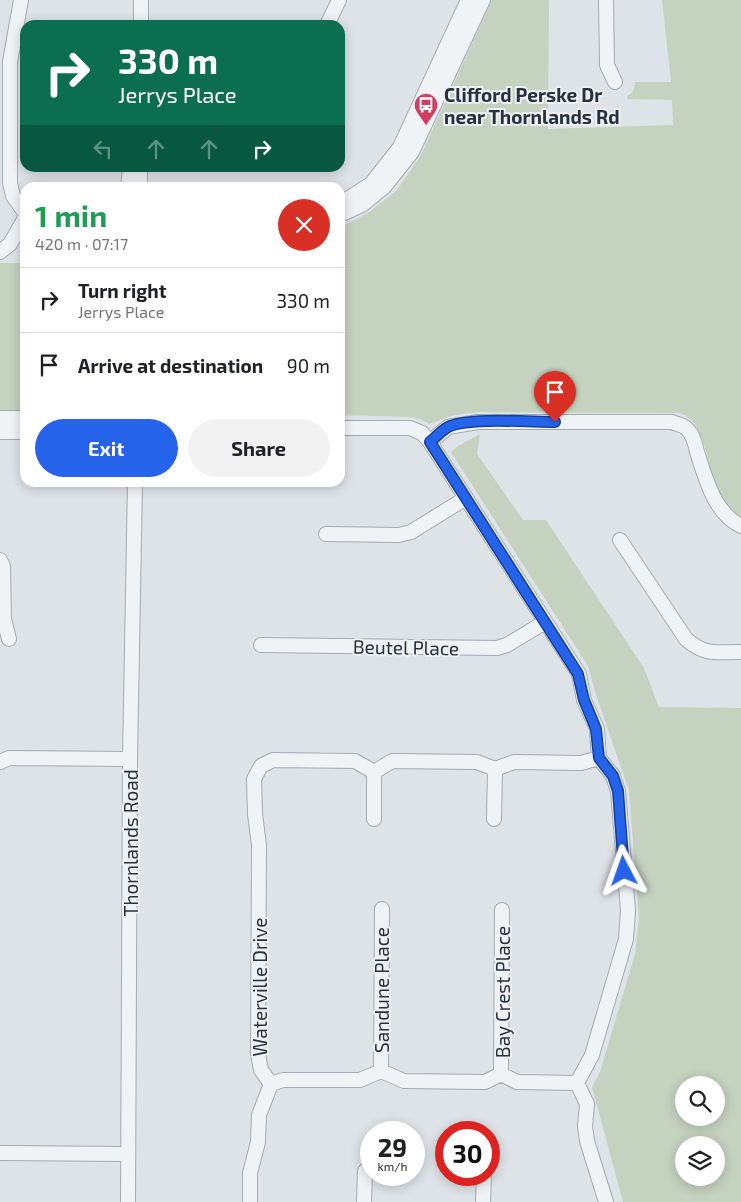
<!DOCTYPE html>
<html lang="en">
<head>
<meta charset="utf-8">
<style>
  body { margin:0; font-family:"Exo 2",sans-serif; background:#f2f2f2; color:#202124; height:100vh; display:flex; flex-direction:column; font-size:19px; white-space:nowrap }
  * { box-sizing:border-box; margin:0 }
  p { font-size:16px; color:#757577 }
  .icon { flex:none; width:28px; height:28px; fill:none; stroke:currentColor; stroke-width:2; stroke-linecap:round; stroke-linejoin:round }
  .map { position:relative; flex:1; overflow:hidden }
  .details { position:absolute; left:20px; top:182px; width:325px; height:305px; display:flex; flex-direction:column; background:#fff; border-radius:15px; box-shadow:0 2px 12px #0003 }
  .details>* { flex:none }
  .hud { position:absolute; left:20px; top:20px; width:325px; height:152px; border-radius:15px; box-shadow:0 2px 12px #0003; background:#0b6e4f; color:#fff; overflow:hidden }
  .buttons { position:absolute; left:675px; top:1076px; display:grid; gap:10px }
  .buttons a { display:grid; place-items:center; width:50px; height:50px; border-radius:50%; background:#fff; box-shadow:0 2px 12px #0003; font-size:25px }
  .speed { position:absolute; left:360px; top:1121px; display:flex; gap:10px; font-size:25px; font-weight:700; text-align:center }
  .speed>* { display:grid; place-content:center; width:65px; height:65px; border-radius:50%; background:#fff; box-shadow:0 2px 12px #0003; line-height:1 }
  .speed small { font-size:12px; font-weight:400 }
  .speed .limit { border:8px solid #d22; background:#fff; color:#111 }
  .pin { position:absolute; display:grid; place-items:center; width:42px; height:42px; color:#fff; margin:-51px -21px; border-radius:50% 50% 50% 0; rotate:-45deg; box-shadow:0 0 5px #0007 }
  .pin .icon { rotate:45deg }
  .me { position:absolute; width:55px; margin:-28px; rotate:356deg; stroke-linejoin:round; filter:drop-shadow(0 0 4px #0008) }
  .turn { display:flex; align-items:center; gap:18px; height:105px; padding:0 15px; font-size:22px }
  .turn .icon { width:65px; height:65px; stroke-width:2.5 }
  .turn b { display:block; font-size:35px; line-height:42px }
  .lanes { display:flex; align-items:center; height:48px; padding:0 15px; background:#0003; justify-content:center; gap:25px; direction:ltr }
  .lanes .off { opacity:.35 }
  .round { display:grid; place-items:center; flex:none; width:52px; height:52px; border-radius:26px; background:#f2f2f2 }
  .headline { display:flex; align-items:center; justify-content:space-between; height:85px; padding:0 15px }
  h1 { font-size:30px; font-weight:700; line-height:38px; color:#1e9e55 }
  .primary-button { display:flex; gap:10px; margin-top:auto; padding:10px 15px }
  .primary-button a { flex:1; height:58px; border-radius:30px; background:#2563eb; color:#fff; font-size:20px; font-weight:700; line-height:58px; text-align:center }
  .primary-button a+a { background:#f2f2f2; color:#202124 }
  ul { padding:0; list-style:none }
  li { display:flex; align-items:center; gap:15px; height:65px; padding:0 15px; border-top:1px solid #e0e0e0 }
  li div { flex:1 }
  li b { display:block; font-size:19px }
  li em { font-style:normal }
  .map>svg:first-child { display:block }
  .green { fill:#c5d2bf; fill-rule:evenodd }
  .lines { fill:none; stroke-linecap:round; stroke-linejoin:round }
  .minor-casing { stroke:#a3aab2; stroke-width:16 }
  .minor { stroke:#f0f3f6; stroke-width:14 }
  .route-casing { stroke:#184099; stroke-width:12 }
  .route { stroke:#2563eb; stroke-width:9 }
  .labels { text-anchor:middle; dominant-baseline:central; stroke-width:4; stroke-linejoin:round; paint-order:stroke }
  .poi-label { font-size:19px; font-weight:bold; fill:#27323f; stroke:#edf1f5; text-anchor:start }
  .street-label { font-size:19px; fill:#27323f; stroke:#edf1f5 }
</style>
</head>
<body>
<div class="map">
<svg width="741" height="1202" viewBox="0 0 741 1202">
  <rect width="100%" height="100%" fill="#dee3e8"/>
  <!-- green -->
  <path class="green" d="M492,0H549L548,129L673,125L672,100L627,99V96C633,94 635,88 635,82H671L662,0H741V518C703,505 716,423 679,413L479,412L454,415L429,424L420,419L409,417L340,415V227L368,213L396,191L420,157Z
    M0,263H25V411H0Z
    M480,434L477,454L523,520H546L644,668L659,707L741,708V1202H623L592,1087L600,1072L635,954L639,919L629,790L596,695L588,666L451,452L458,446ZM684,1085H716V1118H684ZM684,1145H716V1178H684Z"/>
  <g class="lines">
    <defs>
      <path id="minor" d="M21,0L10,62V183L13,196L25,213
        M606,0L607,65L615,82
        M141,25V0
        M327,25L339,0
        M140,168V188
        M128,188L130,168
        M340,202L349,198L371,184L400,147L468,0
        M340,215L362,205L385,186L412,152L483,0
        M0,252L10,244L25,218
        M0,418H25
        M340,428H410L422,433L430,442L579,674L584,700L597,729L599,758L613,776L618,791L628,910L626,939L592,1055L577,1083L587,1104L585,1126L587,1141L606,1202
        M0,432H25
        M430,442L448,427L478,422H672C676,424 683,425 686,428C693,434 695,443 697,452C706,479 714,513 741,526
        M326,534L399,535L411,532L466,498
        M620,540L686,639C705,656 717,652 741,652
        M0,560L3,566L4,619L9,639
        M261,645L497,648L507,645L545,622
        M0,762L9,758L130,759
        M374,819V772
        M494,819L495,769
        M381,1071L382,909
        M501,1074L502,910
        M271,1084L283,1080H360L381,1071L404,1081L485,1082L501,1074L517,1082L577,1083
        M0,1153L128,1154
        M128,1202L130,759L135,482
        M250,1202V1173L258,1142L259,1115L271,1084L261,1070L258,1054L259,845L255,814L254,779L261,766L273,760L355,761L374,772L392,761L477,762L495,769L514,762L581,763L599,758
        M364,1202L365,1171
        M483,1202L484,1175"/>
    </defs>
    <!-- minor casing -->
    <use href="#minor" class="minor-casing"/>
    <!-- minor -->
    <use href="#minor" class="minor"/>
  </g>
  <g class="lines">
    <defs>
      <path id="route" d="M555,422C531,422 467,417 448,427C441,431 435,438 430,442L578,674L584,700L596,729L599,758L613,776L618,791L624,871"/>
    </defs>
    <!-- route casing -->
    <use href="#route" class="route-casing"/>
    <!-- route -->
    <use href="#route" class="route"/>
  </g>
  <!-- icons -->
  <defs>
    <symbol id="bus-pin" viewBox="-11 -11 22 30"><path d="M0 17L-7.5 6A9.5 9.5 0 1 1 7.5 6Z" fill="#d13e62" stroke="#edf1f5"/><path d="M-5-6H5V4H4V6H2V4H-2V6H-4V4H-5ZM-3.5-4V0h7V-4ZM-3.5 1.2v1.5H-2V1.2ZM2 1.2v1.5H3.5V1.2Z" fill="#fff"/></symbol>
  </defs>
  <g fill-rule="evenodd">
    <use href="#bus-pin" x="412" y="91" width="28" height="38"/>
  </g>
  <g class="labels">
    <!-- poi labels -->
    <g class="poi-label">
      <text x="444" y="94">Clifford Perske Dr<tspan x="444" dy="22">near Thornlands Rd</tspan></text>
    </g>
    <!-- street labels -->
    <g class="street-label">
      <text transform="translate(406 647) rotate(1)">Beutel Place</text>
      <text transform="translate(130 843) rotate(-90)">Thornlands Road</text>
      <text transform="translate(259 987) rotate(-90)">Waterville Drive</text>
      <text transform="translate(381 990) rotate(-90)">Sandune Place</text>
      <text transform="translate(502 992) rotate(-90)">Bay Crest Place</text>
    </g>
  </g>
</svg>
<div class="buttons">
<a><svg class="icon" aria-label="search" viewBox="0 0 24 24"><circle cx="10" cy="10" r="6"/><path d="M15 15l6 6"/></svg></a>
<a><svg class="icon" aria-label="layers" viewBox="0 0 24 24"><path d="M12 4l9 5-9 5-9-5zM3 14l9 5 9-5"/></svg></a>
</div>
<div class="speed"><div>29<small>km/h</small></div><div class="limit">30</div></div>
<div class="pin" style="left:555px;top:422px;background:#d93025"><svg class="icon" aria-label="arrive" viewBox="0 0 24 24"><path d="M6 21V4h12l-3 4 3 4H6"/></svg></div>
<svg class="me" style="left:624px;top:871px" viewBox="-20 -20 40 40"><path d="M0-17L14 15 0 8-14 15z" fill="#2563eb" stroke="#fff" stroke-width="4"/></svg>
<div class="hud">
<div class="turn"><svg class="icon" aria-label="right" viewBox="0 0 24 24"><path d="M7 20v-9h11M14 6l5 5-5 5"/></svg><div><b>330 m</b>Jerrys Place</div></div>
<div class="lanes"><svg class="icon off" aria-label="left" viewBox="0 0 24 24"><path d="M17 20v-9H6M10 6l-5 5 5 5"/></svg><svg class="icon off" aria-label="ahead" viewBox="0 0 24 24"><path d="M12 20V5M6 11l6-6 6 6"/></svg><svg class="icon off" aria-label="ahead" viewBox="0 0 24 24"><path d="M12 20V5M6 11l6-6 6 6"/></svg><svg class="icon" aria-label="right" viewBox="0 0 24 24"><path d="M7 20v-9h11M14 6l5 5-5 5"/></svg></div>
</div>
<section class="details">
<div class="headline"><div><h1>1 min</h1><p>420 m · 07:17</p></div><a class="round" style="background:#d93025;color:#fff"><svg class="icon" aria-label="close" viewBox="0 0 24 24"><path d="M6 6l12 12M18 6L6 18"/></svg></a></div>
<ul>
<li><svg class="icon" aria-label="right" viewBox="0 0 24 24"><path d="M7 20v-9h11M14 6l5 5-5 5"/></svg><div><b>Turn right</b><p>Jerrys Place</p></div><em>330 m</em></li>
<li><svg class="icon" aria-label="arrive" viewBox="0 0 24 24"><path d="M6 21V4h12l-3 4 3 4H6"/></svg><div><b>Arrive at destination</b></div><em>90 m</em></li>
</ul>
<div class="primary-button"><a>Exit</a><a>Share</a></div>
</section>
</div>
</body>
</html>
